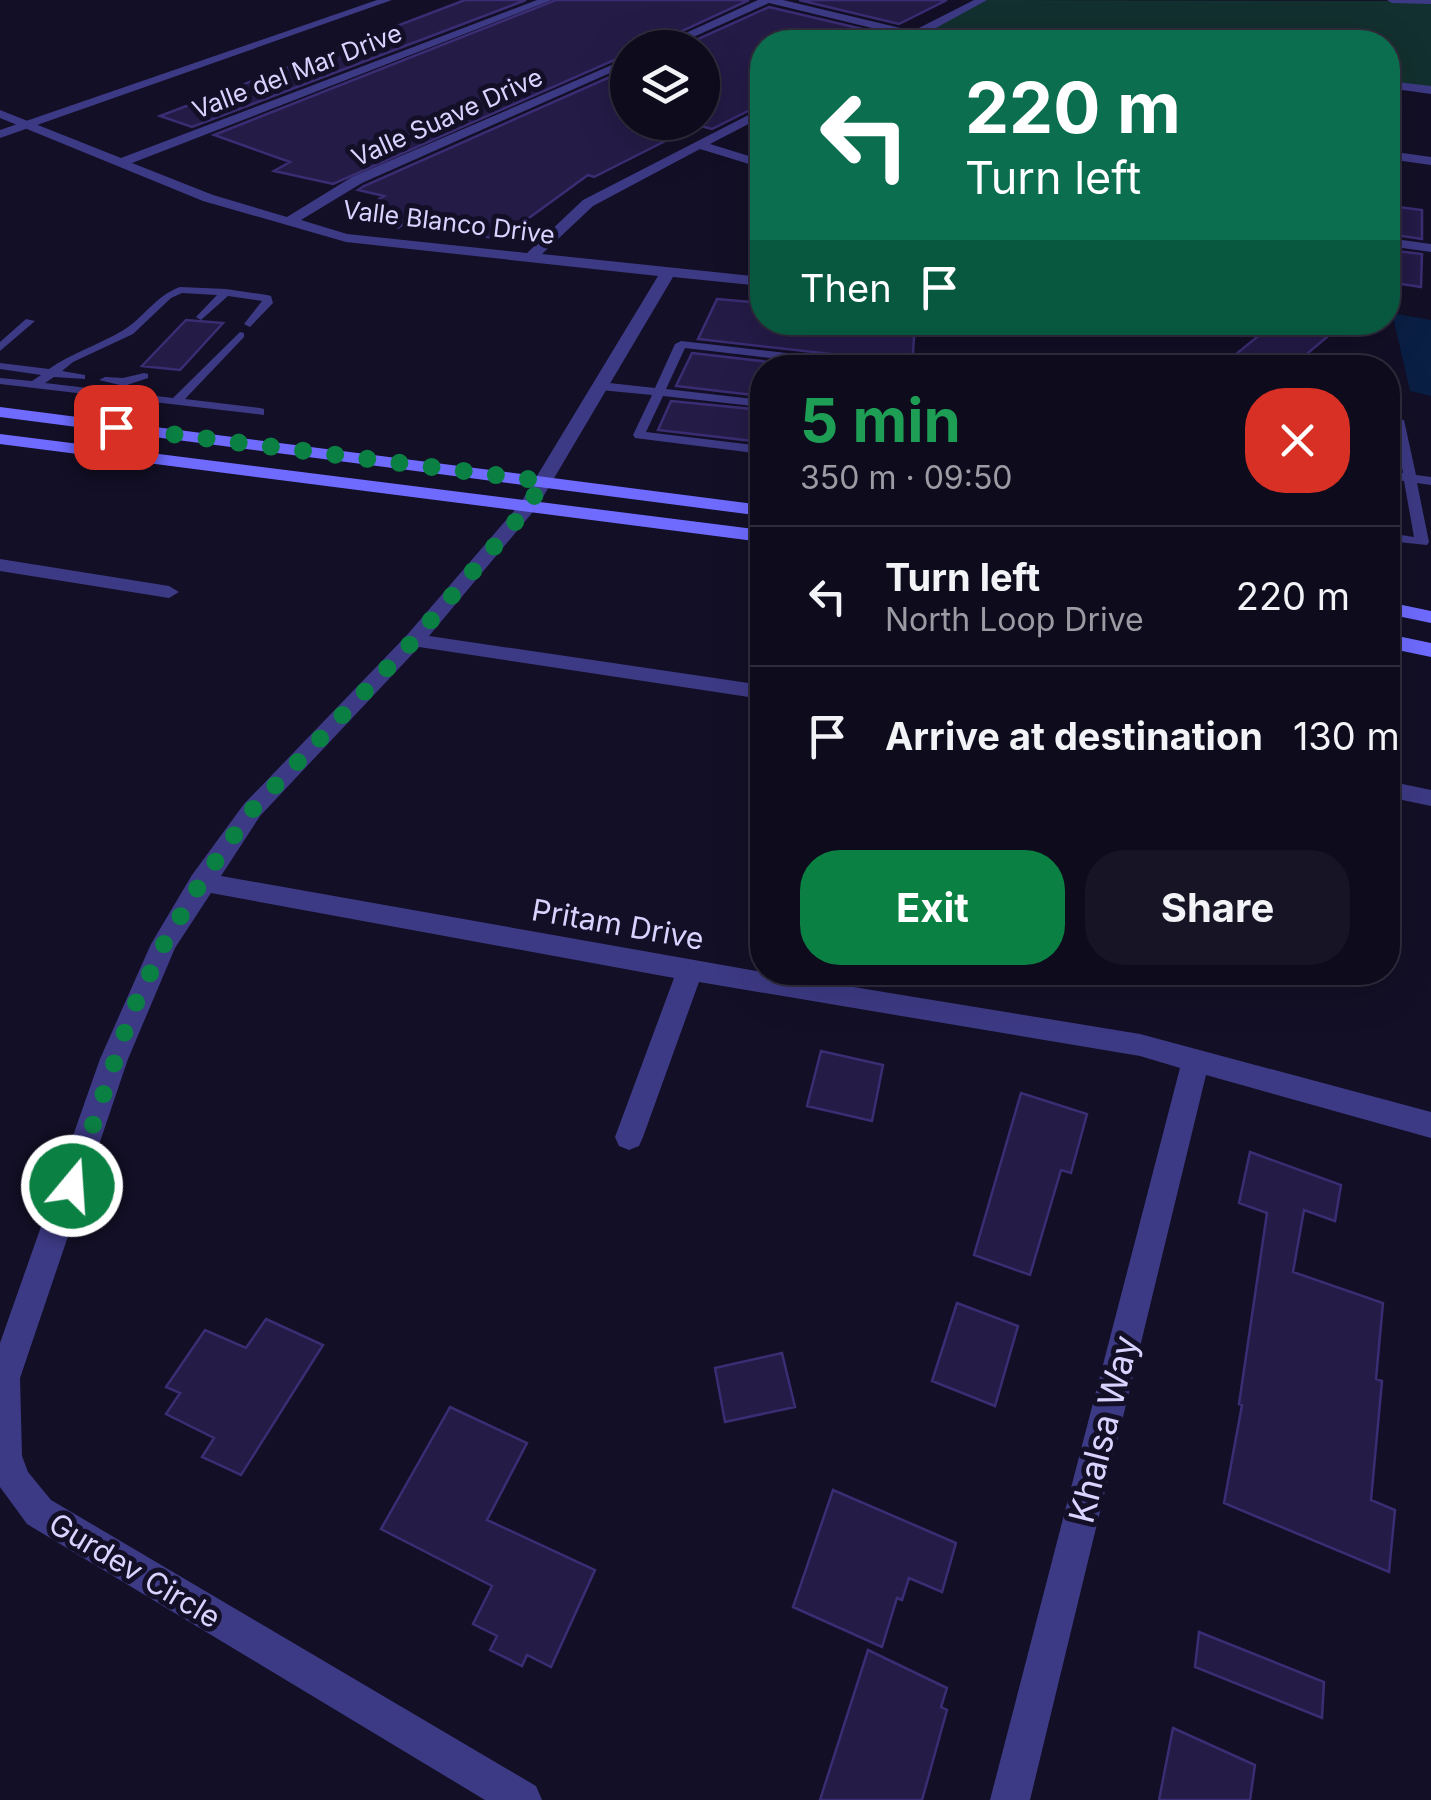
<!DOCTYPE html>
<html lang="en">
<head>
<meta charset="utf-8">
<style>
  body { margin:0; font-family:Inter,sans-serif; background:#171425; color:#f1f3f6; height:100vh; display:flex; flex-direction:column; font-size:38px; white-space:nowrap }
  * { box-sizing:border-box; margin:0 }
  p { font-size:32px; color:#9b9ba3 }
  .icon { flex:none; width:55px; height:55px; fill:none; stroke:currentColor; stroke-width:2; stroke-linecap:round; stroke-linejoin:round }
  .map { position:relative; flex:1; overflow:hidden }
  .details { position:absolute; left:750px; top:355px; width:650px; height:630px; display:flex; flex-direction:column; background:#0e0b1c; border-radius:40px; box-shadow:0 10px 40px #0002,0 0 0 2px #2e2b3b }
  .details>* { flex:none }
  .guide { position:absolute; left:750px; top:30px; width:650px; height:305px; border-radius:40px; box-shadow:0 10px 40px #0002,0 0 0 2px #2e2b3b; background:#0b6e4f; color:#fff; overflow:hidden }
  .buttons { position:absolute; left:610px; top:30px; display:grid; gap:20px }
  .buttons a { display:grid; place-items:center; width:110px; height:110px; border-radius:50%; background:#0e0b1c; box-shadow:0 10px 40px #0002,0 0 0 2px #2e2b3b; font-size:50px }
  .pin { position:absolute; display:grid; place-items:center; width:85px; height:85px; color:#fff; margin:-42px; border-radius:20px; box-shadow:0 5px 15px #0006 }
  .me { position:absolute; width:110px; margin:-55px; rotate:18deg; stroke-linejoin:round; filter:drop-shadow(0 0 8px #0008) }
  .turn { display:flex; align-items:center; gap:35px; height:210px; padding:0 50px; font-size:45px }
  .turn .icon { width:130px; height:130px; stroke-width:2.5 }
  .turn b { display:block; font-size:70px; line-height:85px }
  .then { display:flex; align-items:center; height:95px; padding:0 50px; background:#0003; gap:20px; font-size:38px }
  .round { display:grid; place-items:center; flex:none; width:105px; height:105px; border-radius:40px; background:#171425 }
  .summary { display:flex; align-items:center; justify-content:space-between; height:170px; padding:0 50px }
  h1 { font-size:60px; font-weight:700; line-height:75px; color:#1e9e55 }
  .action { display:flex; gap:20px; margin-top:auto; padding:20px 50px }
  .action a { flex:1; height:115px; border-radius:40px; background:#0b8043; color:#fff; font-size:40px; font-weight:700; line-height:115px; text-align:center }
  .action a+a { background:#171425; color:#f1f3f6 }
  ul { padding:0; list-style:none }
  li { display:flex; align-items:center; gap:30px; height:140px; padding:0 50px; border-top:2px solid #2e2b3b }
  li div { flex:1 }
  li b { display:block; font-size:38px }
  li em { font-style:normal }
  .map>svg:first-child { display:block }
  .green { fill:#12302f }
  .water { fill:#0a1f44 }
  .building { fill:#241b47; stroke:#3b2d73; stroke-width:2.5 }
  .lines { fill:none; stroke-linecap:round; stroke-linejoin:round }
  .service { fill:#3d3a85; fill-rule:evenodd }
  .minor { fill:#3d3a85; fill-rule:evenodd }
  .tertiary { fill:#3d3a85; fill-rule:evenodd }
  .secondary { fill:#6f6bff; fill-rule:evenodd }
  .route { stroke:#0b8043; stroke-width:18; stroke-dasharray:0 32.4 }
  .labels { text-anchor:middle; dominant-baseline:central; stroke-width:10; stroke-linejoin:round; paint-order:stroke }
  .far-street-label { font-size:25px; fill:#d9d4ff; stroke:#130f26 }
  .street-label { font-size:30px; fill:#d9d4ff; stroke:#130f26 }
  .near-street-label { font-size:35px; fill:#d9d4ff; stroke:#130f26 }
</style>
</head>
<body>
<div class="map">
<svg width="1431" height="1800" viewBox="0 0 1431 1800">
  <rect width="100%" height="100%" fill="#130f26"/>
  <!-- green -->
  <path class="green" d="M982,0L1431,1V90L1388,85V42H943L914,35Z"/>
  <!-- water -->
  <path class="water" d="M1392,313L1431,320V396L1410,391Z"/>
  <!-- building -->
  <path class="building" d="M465,0H526L192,127L160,116Z
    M556,0H749L667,38L652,34L628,44V54L333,184L274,171L290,162L214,135Z
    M799,0H947L899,24Z
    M769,7L879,33L860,42H762V104L712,129L697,125L594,177L588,175L500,239L404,224L398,228L356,220L363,215L355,213L384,196L358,190L364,186L628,69V126L635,122H702V47L689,43Z
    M1391,206L1422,210V239L1389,234Z
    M1388,250L1422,254L1421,287L1388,282Z
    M717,299L762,303V322H915L912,368H902L893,361L698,339Z
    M186,320L223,323L180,370L142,366Z
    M1287,323L1327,337L1290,368H1219L1268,328L1279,329Z
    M692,353L821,368H762V396L676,386Z
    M671,401L762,410V442L658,430Z
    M821,1051L883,1065L872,1121L807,1106Z
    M1021,1093L1087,1114L1071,1173L1061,1170L1030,1275L974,1255Z
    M1250,1152L1341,1185L1335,1221L1304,1210L1293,1272L1383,1303L1376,1379L1382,1381L1371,1500L1395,1510L1389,1572L1224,1503L1242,1405L1239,1404L1267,1213L1239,1203Z
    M957,1303L1018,1326L995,1406L932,1381Z
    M266,1319L323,1345L241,1475L202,1457L214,1438L166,1414L180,1393L166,1387L205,1330L246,1348Z
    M782,1353L795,1407L725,1422L715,1368Z
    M450,1407L527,1443L487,1520L595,1570L551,1667L527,1655L522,1666L490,1650L497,1636L473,1624L492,1586L381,1529Z
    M833,1490L956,1543L942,1592L909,1578L902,1600L897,1598L882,1647L793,1607Z
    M1199,1632L1324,1682L1322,1718L1195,1667Z
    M868,1650L947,1688L941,1707L947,1710L922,1800H820Z
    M1173,1728L1255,1765L1250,1800H1159Z"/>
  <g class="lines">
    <!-- service -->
    <path class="service" d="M180,287L226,289L267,295L271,296L273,303L250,327L244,324L262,301L228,296L201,320L196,317L217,295L182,293L171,298L133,334L73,362L62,371L85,375V379L54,377L45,383L173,398L240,332L244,333V337L185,399L260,408L264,409V415L0,384V378L32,381L41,375L0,369V363L49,369C72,353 98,345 122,331C144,318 155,296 180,287Z
      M26,319L35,321L0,351V342Z
      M681,341L893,365L898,368H858L685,348L666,389L762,400V407L663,396L646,432L762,446V454L635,438L633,435L652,395L600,390L594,386L600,382L655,388L675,344Z
      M144,373L148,374V378L124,386L99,380L105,377L123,378Z
      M1388,418L1404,420L1416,475L1431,477V485L1417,483L1429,542L1427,545L1388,541V533L1414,537L1404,481L1388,479V471L1403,473L1395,426H1388Z"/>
    <!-- minor -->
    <path class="minor" d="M537,0H552L132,163L213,195L287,217L352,177L628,58V65L362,183L301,220L347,234L527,253L583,200L762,108V117L710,144L762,160V168L700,149L593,206L542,254L762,277V286L673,277L537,507L429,636L762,685V699L419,647L260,816L221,876L762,972L1140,1034L1431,1112V1138L1206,1075L1030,1800H990L1180,1068L1140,1056L699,982L643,1137L639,1146L629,1150L619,1146L615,1137L674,978L211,893L175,948L128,1059L20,1378L22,1456L28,1472L51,1500L536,1786L542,1800H485L27,1524L0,1487V1343L100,1059L151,944L192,875L244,804L407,635L520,504L658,276L346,242L203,201L0,118V110L121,158Z
      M758,0H783L913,31L974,0H987L925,34L948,42L909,41L905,36L769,3L669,48H653Z
      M1387,0H1431V4L1392,3Z
      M1388,81L1431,86V94L1388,88Z
      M1388,151L1431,157V165L1388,159Z
      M1388,238L1431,244V252L1388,246Z
      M1141,322H1183C1173,329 1151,329 1141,322Z
      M0,559L169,586L179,592L169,598L0,571Z
      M1388,781L1431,790V806L1388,797Z"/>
    <!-- tertiary -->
    <path class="tertiary" d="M377,0H392L0,138V130Z"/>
    <!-- secondary -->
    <path class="secondary" d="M0,407L762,505V516L0,417Z
      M0,434L762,530V542L0,444Z
      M1388,602L1431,611V623L1388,614Z
      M1388,634L1431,643V657L1388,648Z"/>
  </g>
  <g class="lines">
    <!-- route -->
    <path class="route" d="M72,1186L132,1011L164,944L201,882L252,810L414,640L528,507L543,481L116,427"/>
  </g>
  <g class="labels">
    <!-- far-street labels -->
    <g class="far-street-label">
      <text transform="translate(297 71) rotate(-21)">Valle del Mar Drive</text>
      <text transform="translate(447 117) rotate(-24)">Valle Suave Drive</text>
      <text transform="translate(449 222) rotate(7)">Valle Blanco Drive</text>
    </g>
    <!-- street labels -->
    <g class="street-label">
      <text transform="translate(618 924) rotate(10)">Pritam Drive</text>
      <text transform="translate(135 1570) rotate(31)">Gurdev Circle</text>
    </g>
    <!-- near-street labels -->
    <g class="near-street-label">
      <text transform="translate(1103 1429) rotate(-76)">Khalsa Way</text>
    </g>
  </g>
</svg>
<div class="buttons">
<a><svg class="icon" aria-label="layers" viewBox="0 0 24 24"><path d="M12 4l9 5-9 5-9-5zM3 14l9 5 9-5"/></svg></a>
</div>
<div class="pin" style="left:116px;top:427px;background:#d93025"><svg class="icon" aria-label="arrive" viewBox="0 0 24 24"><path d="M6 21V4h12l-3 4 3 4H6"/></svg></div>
<svg class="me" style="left:72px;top:1186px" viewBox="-20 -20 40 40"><circle r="17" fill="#0b8043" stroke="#fff" stroke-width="3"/><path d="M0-11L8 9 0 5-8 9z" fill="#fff"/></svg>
<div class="guide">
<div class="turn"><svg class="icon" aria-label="left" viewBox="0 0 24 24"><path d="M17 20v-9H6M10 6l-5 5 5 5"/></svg><div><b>220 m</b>Turn left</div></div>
<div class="then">Then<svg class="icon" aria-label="arrive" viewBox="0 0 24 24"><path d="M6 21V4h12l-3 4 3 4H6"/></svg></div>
</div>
<section class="details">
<div class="summary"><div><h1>5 min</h1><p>350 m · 09:50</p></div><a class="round" style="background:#d93025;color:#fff"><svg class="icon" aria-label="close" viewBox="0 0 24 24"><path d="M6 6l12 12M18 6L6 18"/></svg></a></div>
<ul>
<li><svg class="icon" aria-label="left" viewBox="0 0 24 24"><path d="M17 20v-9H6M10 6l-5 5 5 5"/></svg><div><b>Turn left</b><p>North Loop Drive</p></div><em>220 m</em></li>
<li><svg class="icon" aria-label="arrive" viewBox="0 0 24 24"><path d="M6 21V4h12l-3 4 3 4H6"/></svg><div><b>Arrive at destination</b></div><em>130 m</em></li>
</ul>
<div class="action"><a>Exit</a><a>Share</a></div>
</section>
</div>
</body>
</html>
